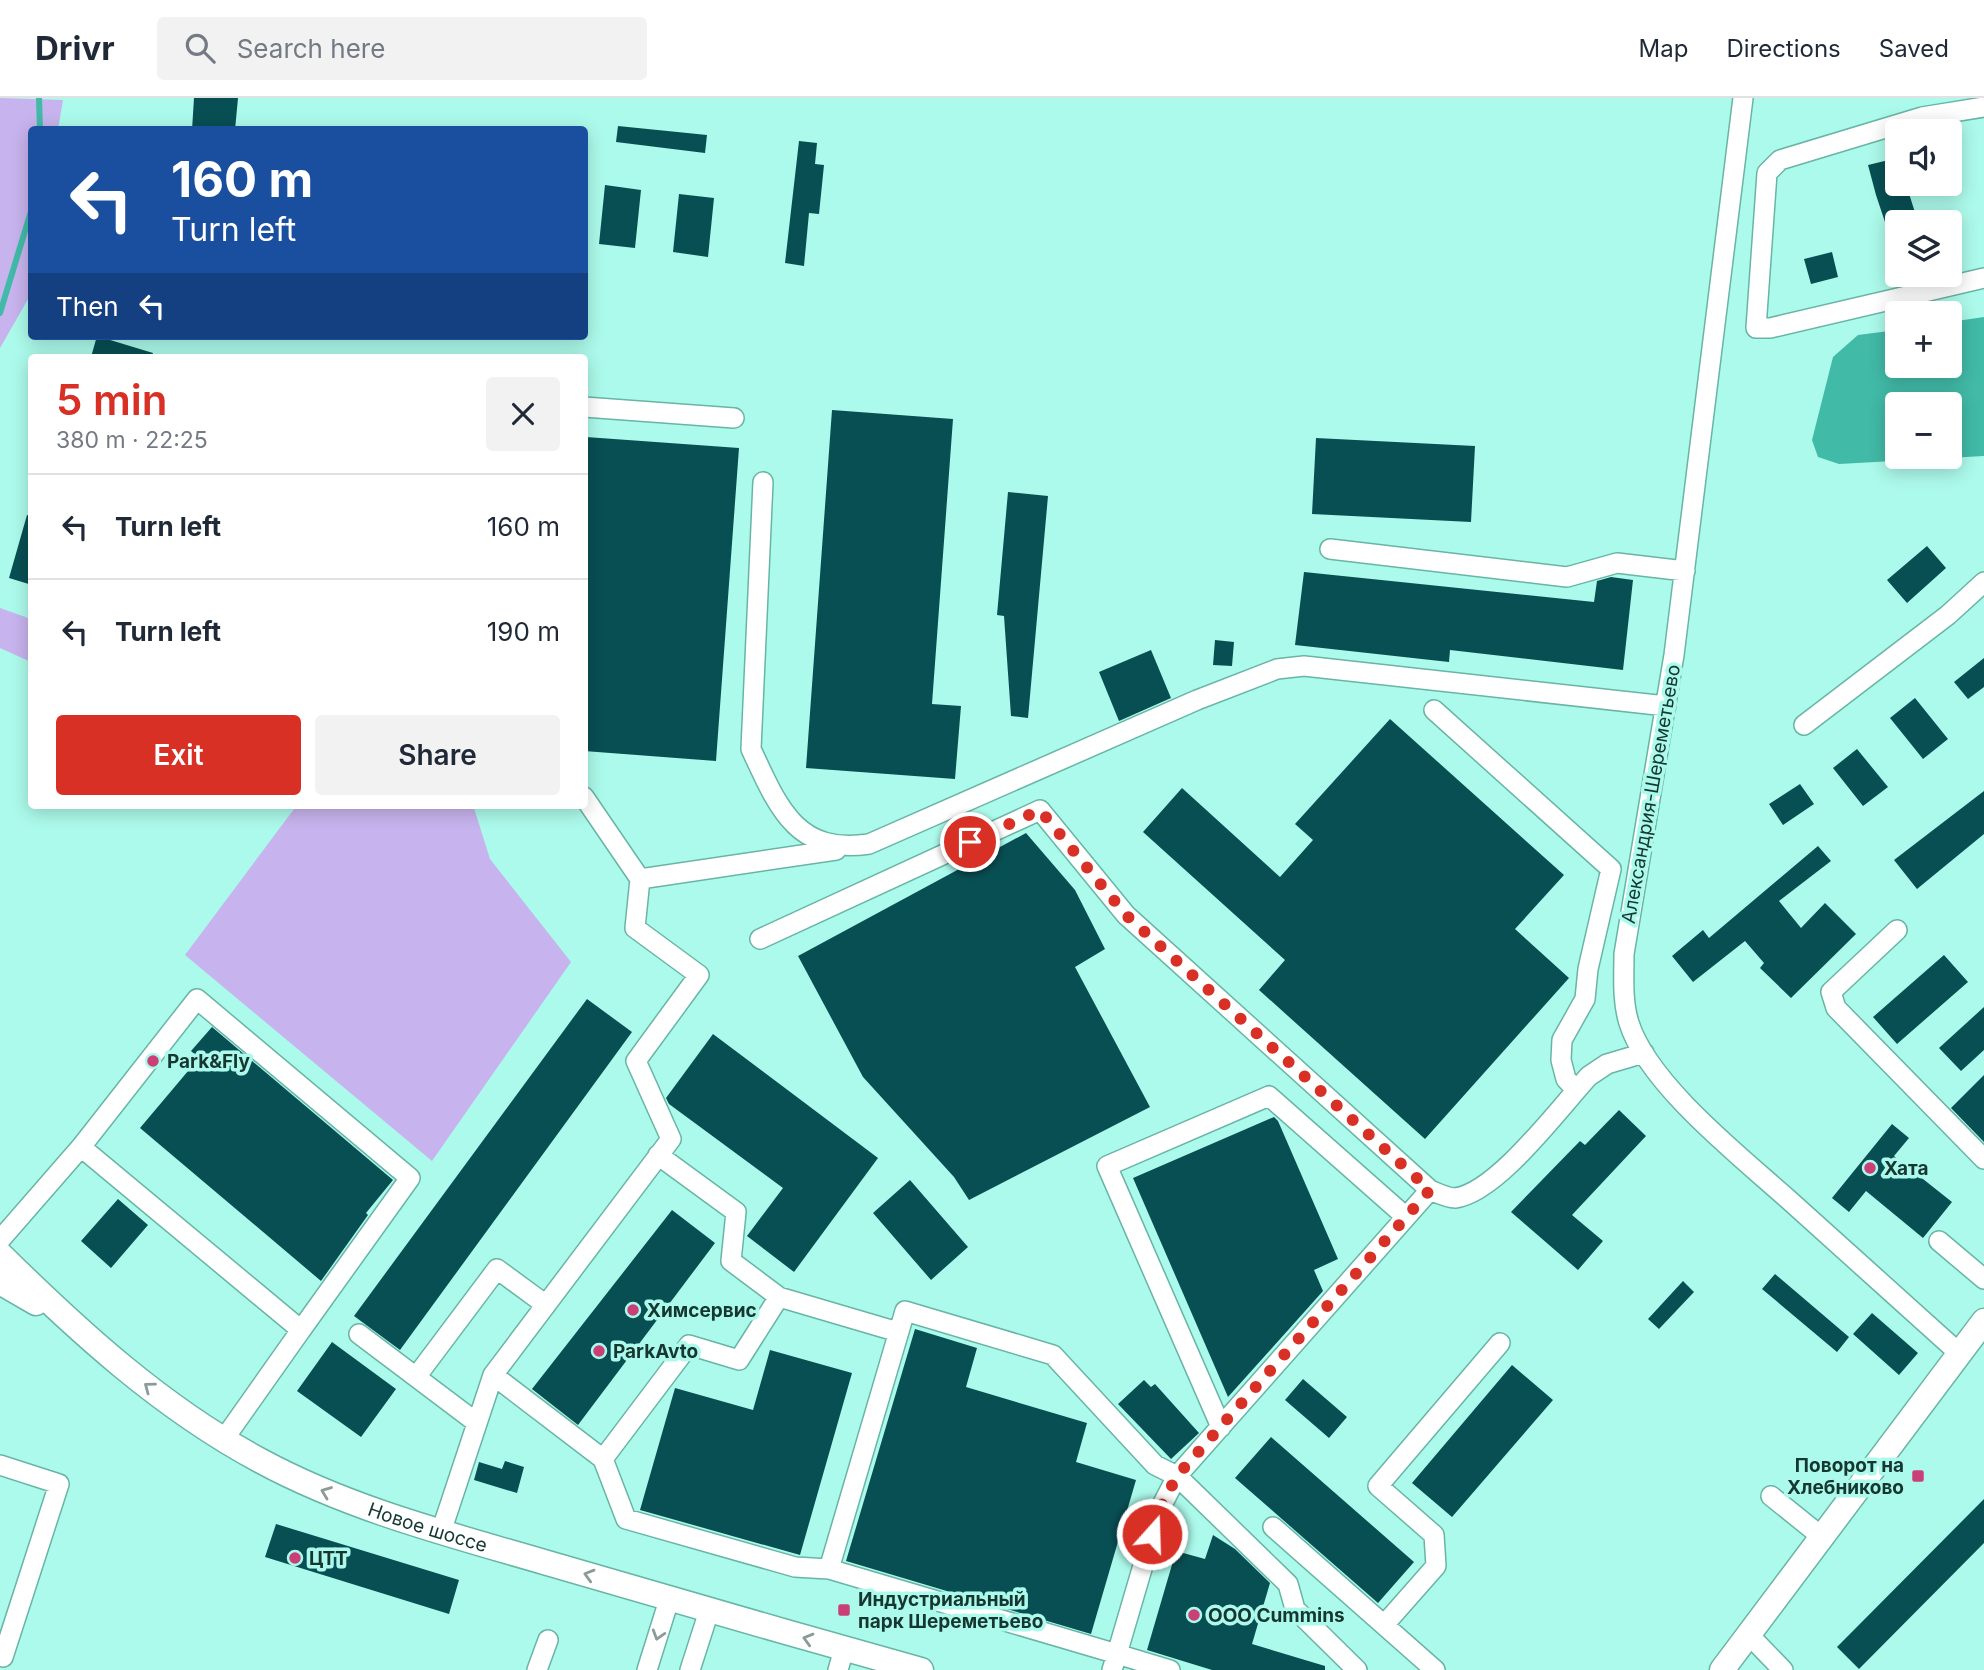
<!DOCTYPE html>
<html lang="en">
<head>
<meta charset="utf-8">
<style>
  body { margin:0; font-family:Inter,sans-serif; background:#f2f2f3; color:#1f2937; height:100vh; display:flex; flex-direction:column; font-size:26px; white-space:nowrap }
  * { box-sizing:border-box; margin:0 }
  p { font-size:23px; color:#747a83 }
  .icon { flex:none; width:38px; height:38px; fill:none; stroke:currentColor; stroke-width:2; stroke-linecap:round; stroke-linejoin:round }
  .map { position:relative; flex:1; overflow:hidden }
  .details { position:absolute; left:28px; top:256px; width:560px; height:455px; display:flex; flex-direction:column; background:#fff; border-radius:7px; box-shadow:0 4px 18px #0003 }
  .details>* { flex:none }
  .top-card { position:absolute; left:28px; top:28px; width:560px; height:214px; border-radius:7px; box-shadow:0 4px 18px #0003; background:#1a4fa0; color:#fff; overflow:hidden }
  .fabs { position:absolute; left:1885px; top:21px; display:grid; gap:14px }
  .fabs a { display:grid; place-items:center; width:77px; height:77px; border-radius:7px; background:#fff; box-shadow:0 4px 18px #0003; font-size:35px }
  .pin { position:absolute; display:grid; place-items:center; width:60px; height:60px; color:#fff; margin:-30px; border:4px solid #fff; border-radius:50%; box-shadow:0 2px 7px #0007 }
  .me { position:absolute; width:77px; margin:-38px; rotate:20deg; stroke-linejoin:round; filter:drop-shadow(0 0 5px #0008) }
  .turn { display:flex; align-items:center; gap:24px; height:147px; padding:0 28px; font-size:32px }
  .turn .icon { width:91px; height:91px; stroke-width:2.5 }
  .turn b { display:block; font-size:49px; line-height:60px }
  .then { display:flex; align-items:center; height:66px; padding:0 28px; background:#0003; gap:14px; font-size:26px }
  .round { display:grid; place-items:center; flex:none; width:74px; height:74px; border-radius:7px; background:#f2f2f3 }
  .head { display:flex; align-items:center; justify-content:space-between; height:119px; padding:0 28px }
  h1 { font-size:42px; font-weight:600; line-height:52px; color:#d93025 }
  .button { display:flex; gap:14px; margin-top:auto; padding:14px 28px }
  .button a { flex:1; height:80px; border-radius:7px; background:#d93025; color:#fff; font-size:28px; font-weight:600; line-height:80px; text-align:center }
  .button a+a { background:#f2f2f3; color:#1f2937 }
  ul { padding:0; list-style:none }
  li { display:flex; align-items:center; gap:21px; height:105px; padding:0 28px; border-top:2px solid #e0e1e3 }
  li div { flex:1 }
  li b { display:block; font-size:26px }
  li em { font-style:normal }
  header { display:flex; align-items:center; gap:42px; box-sizing:border-box; height:98px; padding:0 35px; background:#fff; border-bottom:2px solid #e0e1e3 }
  header strong { font-size:33px }
  nav { display:flex; gap:38px; margin-inline-start:auto; font-size:24px }
  .search { width:490px; height:63px; background:#f2f2f3; display:flex; align-items:center; gap:18px; box-sizing:border-box; padding:0 24px; border-radius:7px; color:#747a83; font-size:26px }
  .map>svg:first-child { display:block }
  .green { fill:#c7b3ed }
  .water { fill:#41baa7; fill-rule:evenodd }
  .lines { fill:none; stroke-linecap:round; stroke-linejoin:round }
  .stream { stroke:#41baa7; stroke-width:6 }
  .building { fill:#084f53 }
  .minor-casing { stroke:#68b5a6; stroke-width:22 }
  .major-casing { stroke:#68b5a6; stroke-width:27 }
  .minor { stroke:#fff; stroke-width:19 }
  .major { stroke:#fff; stroke-width:24 }
  .oneway { stroke:#8a9b98 }
  .route { stroke:#d93025; stroke-width:12; stroke-dasharray:0 21.6 }
  .poi-dot { fill:#ca3f76; stroke:#acfaeb; stroke-width:2.5 }
  .labels { text-anchor:middle; dominant-baseline:central; stroke-width:7; stroke-linejoin:round; paint-order:stroke }
  .street-label { font-size:19px; fill:#163731; stroke:#acfaeb }
  .poi-label { font-size:19px; font-weight:bold; fill:#163731; stroke:#acfaeb; text-anchor:start }
</style>
</head>
<body>
<header>
<strong>Drivr</strong>
<div class="search"><svg class="icon" aria-label="search" viewBox="0 0 24 24"><circle cx="10" cy="10" r="6"/><path d="M15 15l6 6"/></svg>Search here</div>
<nav><a>Map</a><a>Directions</a><a>Saved</a></nav>
</header>
<div class="map">
<svg width="1984" height="1572" viewBox="0 0 1984 1572">
  <rect width="100%" height="100%" fill="#acfaeb"/>
  <!-- green -->
  <path class="green" d="M0,0L63,2L58,31L32,32L31,196L0,250Z
    M0,510L31,521V564L0,550Z
    M297,707H473L490,761L571,864L432,1063L185,857Z"/>
  <!-- water -->
  <path class="water" d="M1984,219V358L1839,366L1818,359L1812,342L1833,259L1858,237L1897,232V268H1950V224ZM1897,306H1950V359H1897Z"/>
  <g class="lines">
    <!-- stream -->
    <path class="stream" d="M39,0L40,32
      M0,215L32,110"/>
  </g>
  <!-- building -->
  <path class="building" d="M194,0H238L235,32H192Z
    M618,28L707,37L705,55L616,44Z
    M799,43L817,45L815,66L824,67L819,116L809,115L804,168L785,165Z
    M1897,60V86H1906L1918,124H1885L1876,97L1868,67Z
    M605,87L641,92L635,150L599,146Z
    M679,96L714,100L708,159L673,154Z
    M1832,154L1838,179L1811,186L1804,161Z
    M97,238L153,255L152,259H91Z
    M832,312L953,321L932,606L961,608L955,681L806,670Z
    M586,339L739,350L716,663L584,653Z
    M1316,340L1475,348L1471,424L1312,416Z
    M1008,394L1048,398L1028,620L1011,618L1004,518L997,517Z
    M27,417L32,418V487L9,480Z
    M1927,448L1946,470L1907,505L1887,482Z
    M1304,474L1594,504L1597,483L1611,479L1633,482L1623,572L1450,552L1449,564L1295,547Z
    M1215,542L1234,544L1232,568L1213,567Z
    M1151,552L1171,600L1119,623L1099,574Z
    M1984,560V589L1968,601L1954,584Z
    M1915,600L1948,641L1923,661L1890,620Z
    M1390,621L1564,777L1515,831L1569,880L1425,1041L1259,892L1285,862L1143,734L1182,690L1280,779L1313,742L1295,726Z
    M1857,651L1888,689L1863,708L1833,670Z
    M1800,686L1814,706L1783,727L1769,706Z
    M1984,693V736L1917,791L1894,762Z
    M1026,735L1075,792L1105,851L1075,869L1150,1009L969,1102L954,1079L863,979L798,858Z
    M1818,748L1831,763L1779,803L1801,830L1825,805L1856,836L1791,900L1760,870L1764,865L1745,843L1693,884L1672,858L1703,832L1709,840Z
    M1944,857L1968,884L1897,946L1873,919Z
    M587,901L632,934L400,1252L354,1218Z
    M1984,909V952L1961,973L1939,950Z
    M212,929L393,1082L366,1115L368,1117L321,1183L140,1030L199,960L191,953Z
    M713,936L878,1060L794,1174L747,1138L783,1090L669,1006L666,1000Z
    M1984,977V1044L1951,1010Z
    M1619,1012L1646,1038L1572,1117L1603,1143L1578,1172L1511,1114L1580,1043L1585,1047Z
    M1274,1019L1278,1023L1338,1161L1314,1172L1323,1193L1228,1299L1133,1080Z
    M1892,1026L1909,1040L1894,1058L1952,1104L1923,1140L1866,1093L1849,1114L1832,1100Z
    M910,1082L968,1149L931,1182L873,1115Z
    M118,1101L148,1127L111,1170L81,1143Z
    M672,1112L715,1145L578,1327L532,1291Z
    M1775,1176L1849,1239L1837,1254L1762,1191Z
    M1683,1183L1694,1194L1659,1231L1648,1221Z
    M1872,1215L1918,1255L1899,1277L1853,1236Z
    M915,1231L977,1250L966,1289L1087,1325L1076,1364L1136,1382L1091,1536L846,1463Z
    M332,1244L396,1291L361,1339L297,1293Z
    M770,1252L852,1275L800,1457L640,1412L675,1290L753,1312Z
    M1512,1267L1553,1302L1452,1419L1412,1385Z
    M1303,1281L1347,1319L1329,1340L1285,1302Z
    M1144,1282L1151,1289L1155,1286L1199,1335L1171,1361L1118,1306Z
    M1271,1339L1414,1464L1378,1505L1235,1380Z
    M505,1363L524,1369L517,1395L474,1382L479,1364L502,1371Z
    M1984,1401V1445L1859,1571L1837,1549Z
    M276,1426L459,1482L449,1516L265,1459Z
    M1213,1437L1235,1451L1270,1485L1252,1546L1325,1568V1572H1212L1147,1552L1176,1453L1205,1461Z"/>
  <g class="lines">
    <defs>
      <path id="minor" d="M1743,0L1674,557L1624,856C1624,878 1622,903 1629,925C1648,986 1741,1059 1789,1102C1846,1153 1903,1205 1960,1256
        M1984,9L1922,19L1780,62L1767,75L1756,230H1770L1984,180
        M584,309L734,320
        M763,384L751,651C778,709 796,757 869,746L1197,602L1277,571L1304,568L1666,608
        M1330,451L1567,479L1617,465L1685,473
        M1434,612L1611,771L1588,871L1585,901L1562,942L1561,962L1566,981L1576,992
        M1804,627L1948,517L1984,484
        M584,699L640,781L836,752
        M640,781L635,830L699,877L636,963L671,1041L493,1277L603,1361L689,1247L739,1262L779,1199L898,1234
        M1897,832L1831,894L1836,910L1984,1061
        M760,841L1040,712L1126,817L1430,1092C1437,1095 1448,1100 1455,1100C1497,1095 1560,1009 1589,978L1607,966L1644,955
        M81,1049L301,1232L224,1341
        M658,1057L736,1114L731,1163L779,1199
        M0,1142L81,1049L197,901L410,1080L301,1232
        M1939,1143L1984,1181
        M359,1236L477,1325
        M416,1279L497,1171L546,1207
        M1221,1329L1107,1068L1269,998L1406,1119
        M603,1361L626,1421L795,1469L829,1471
        M0,1367L59,1386L3,1559L0,1558
        M1771,1398L1822,1439
        M1273,1429L1435,1572
        M441,1434L493,1277
        M1384,1527L1436,1468L1434,1437L1378,1388L1500,1245
        M1749,1537L1783,1572
        M537,1572L548,1542
        M647,1572L669,1502
        M690,1572L709,1513
        M838,1572L844,1551
        M1112,1572L1117,1556L829,1471L905,1213L1053,1257L1155,1367L1177,1378L1288,1486L1295,1511L1357,1572
        M1170,1572L1117,1556L1159,1413L1177,1378L1430,1092"/>
      <g id="major">
        <path id="s1" d="M0,1156C79,1234 162,1310 261,1363C350,1411 448,1436 544,1464C670,1501 795,1537 921,1572"/>
        <path d="M0,1184L36,1205"/>
        <path d="M1722,1572L1984,1223"/>
      </g>
    </defs>
    <!-- minor casing -->
    <use href="#minor" class="minor-casing"/>
    <!-- major casing -->
    <use href="#major" class="major-casing"/>
    <!-- minor -->
    <use href="#minor" class="minor"/>
    <!-- major -->
    <use href="#major" class="major"/>
  </g>
  <!-- one-way arrows -->
  <defs><path id="oneway-chevron" d="M-2-3.5L2.5 0L-2 3.5" fill="none" stroke-width="1.6" stroke-linecap="round" stroke-linejoin="round" transform="scale(1.75)"/></defs>
  <g class="oneway">
    <use href="#oneway-chevron" transform="translate(149 1289) rotate(-143)"/>
    <use href="#oneway-chevron" transform="translate(326 1394) rotate(-159)"/>
    <use href="#oneway-chevron" transform="translate(589 1477) rotate(-164)"/>
    <use href="#oneway-chevron" transform="translate(658 1537) rotate(107)"/>
    <use href="#oneway-chevron" transform="translate(808 1541) rotate(-164)"/>
  </g>
  <g class="lines">
    <!-- route -->
    <path class="route" d="M970,744L1040,712L1126,817L1430,1092L1177,1378L1159,1412L1152,1436"/>
  </g>
  <!-- markers -->
  <g class="poi-dot">
    <circle cx="153" cy="963" r="7"/>
    <circle cx="1870" cy="1070" r="7"/>
    <circle cx="633" cy="1212" r="7"/>
    <circle cx="599" cy="1253" r="7"/>
    <rect x="1911" y="1371" width="14" height="14" rx="3.5"/>
    <circle cx="295" cy="1460" r="7"/>
    <rect x="837" y="1505" width="14" height="14" rx="3.5"/>
    <circle cx="1194" cy="1517" r="7"/>
  </g>
  <g class="labels">
    <!-- street labels -->
    <g class="street-label">
      <text transform="translate(1651 696) rotate(-80)">Александрия-Шереметьево</text>
      <text stroke="none"><textPath href="#s1" startOffset="514">Новое шоссе</textPath></text>
    </g>
    <!-- poi labels -->
    <g class="poi-label">
      <text x="167" y="963">Park&amp;Fly</text>
      <text x="1884" y="1070">Хата</text>
      <text x="647" y="1212">Химсервис</text>
      <text x="613" y="1253">ParkAvto</text>
      <text x="1904" y="1367" text-anchor="end">Поворот на<tspan x="1904" dy="22">Хлебниково</tspan></text>
      <text x="309" y="1460">ЦТТ</text>
      <text x="858" y="1501">Индустриальный<tspan x="858" dy="22">парк Шереметьево</tspan></text>
      <text x="1208" y="1517">OOO Cummins</text>
    </g>
  </g>
</svg>
<div class="fabs">
<a><svg class="icon" aria-label="sound" viewBox="0 0 24 24"><path d="M4 9h4l5-4v14l-5-4H4zM17 9q2 3 0 6"/></svg></a>
<a><svg class="icon" aria-label="layers" viewBox="0 0 24 24"><path d="M12 4l9 5-9 5-9-5zM3 14l9 5 9-5"/></svg></a>
<a>+</a>
<a>−</a>
</div>
<div class="pin" style="left:970px;top:744px;background:#d93025"><svg class="icon" aria-label="arrive" viewBox="0 0 24 24"><path d="M6 21V4h12l-3 4 3 4H6"/></svg></div>
<svg class="me" style="left:1152px;top:1436px" viewBox="-20 -20 40 40"><circle r="17" fill="#d93025" stroke="#fff" stroke-width="3"/><path d="M0-11L8 9 0 5-8 9z" fill="#fff"/></svg>
<div class="top-card">
<div class="turn"><svg class="icon" aria-label="left" viewBox="0 0 24 24"><path d="M17 20v-9H6M10 6l-5 5 5 5"/></svg><div><b>160 m</b>Turn left</div></div>
<div class="then">Then<svg class="icon" aria-label="left" viewBox="0 0 24 24"><path d="M17 20v-9H6M10 6l-5 5 5 5"/></svg></div>
</div>
<section class="details">
<div class="head"><div><h1>5 min</h1><p>380 m · 22:25</p></div><a class="round"><svg class="icon" aria-label="close" viewBox="0 0 24 24"><path d="M6 6l12 12M18 6L6 18"/></svg></a></div>
<ul>
<li><svg class="icon" aria-label="left" viewBox="0 0 24 24"><path d="M17 20v-9H6M10 6l-5 5 5 5"/></svg><div><b>Turn left</b></div><em>160 m</em></li>
<li><svg class="icon" aria-label="left" viewBox="0 0 24 24"><path d="M17 20v-9H6M10 6l-5 5 5 5"/></svg><div><b>Turn left</b></div><em>190 m</em></li>
</ul>
<div class="button"><a>Exit</a><a>Share</a></div>
</section>
</div>
</body>
</html>
